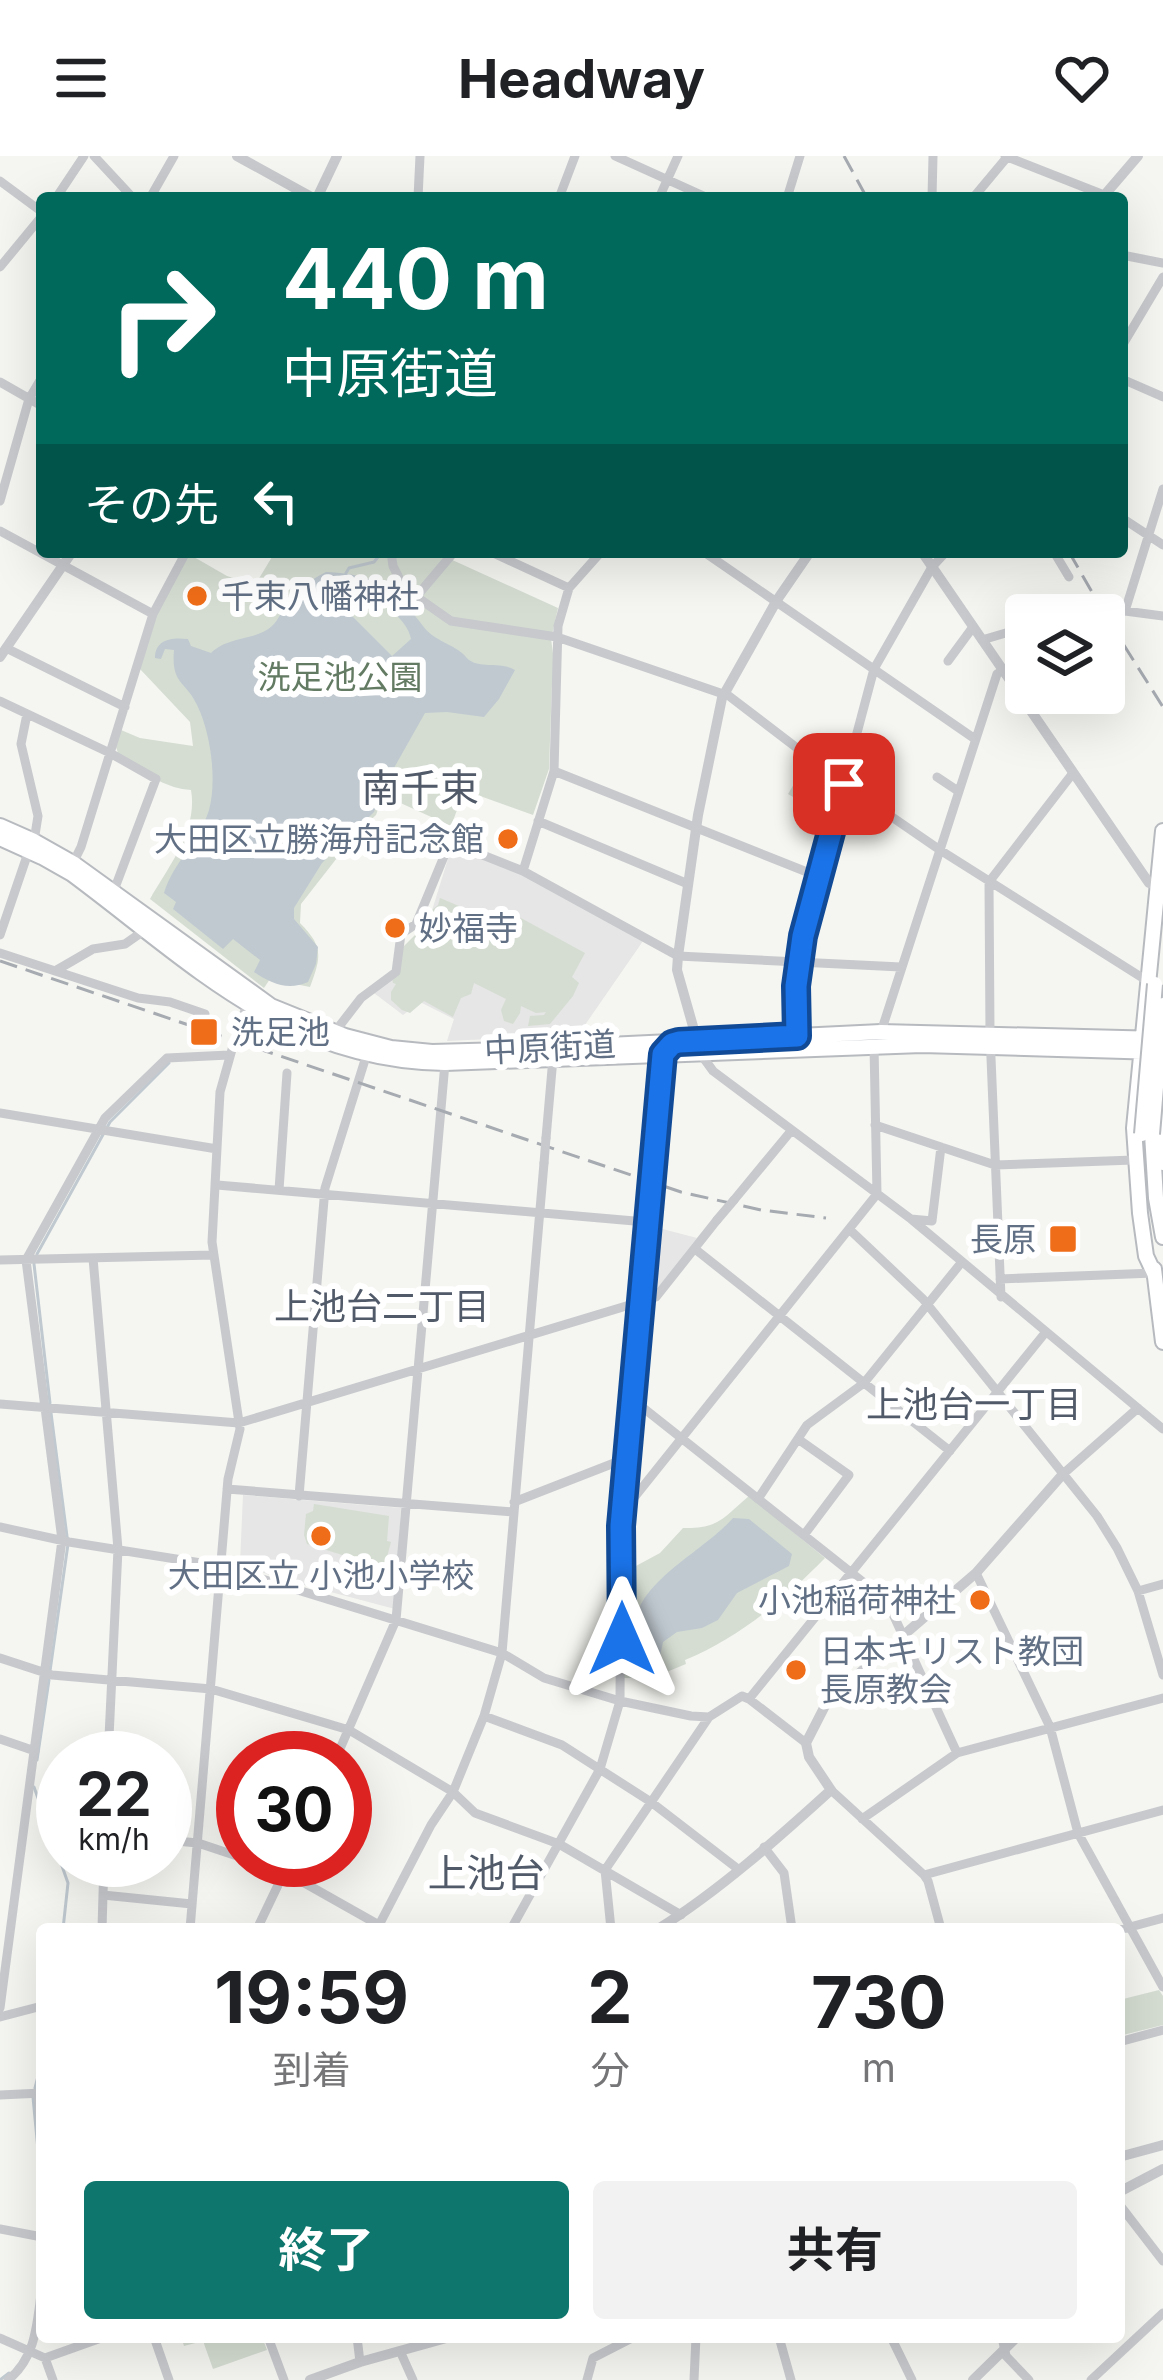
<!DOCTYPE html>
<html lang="ja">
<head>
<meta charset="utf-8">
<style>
  body { margin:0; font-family:Inter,"Noto Sans JP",sans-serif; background:#f2f2f2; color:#202124; height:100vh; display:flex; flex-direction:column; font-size:45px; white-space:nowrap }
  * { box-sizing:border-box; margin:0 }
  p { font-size:39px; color:#757577 }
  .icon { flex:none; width:66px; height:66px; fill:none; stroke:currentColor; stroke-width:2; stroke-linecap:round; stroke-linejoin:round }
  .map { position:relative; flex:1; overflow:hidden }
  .details { position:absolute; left:36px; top:1767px; width:1089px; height:420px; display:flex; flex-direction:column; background:#fff; border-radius:12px; box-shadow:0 12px 48px #0002 }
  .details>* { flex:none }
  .guide { position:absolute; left:36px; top:36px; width:1092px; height:366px; border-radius:12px; box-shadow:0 12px 48px #0002; background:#00695c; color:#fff; overflow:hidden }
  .buttons { position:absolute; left:1005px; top:438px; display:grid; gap:24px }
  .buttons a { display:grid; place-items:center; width:120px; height:120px; border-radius:12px; background:#fff; box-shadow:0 12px 48px #0002; font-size:60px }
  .speed { position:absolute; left:36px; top:1575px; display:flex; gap:24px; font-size:60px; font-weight:700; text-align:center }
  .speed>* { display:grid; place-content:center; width:156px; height:156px; border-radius:50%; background:#fff; box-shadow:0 12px 48px #0002; line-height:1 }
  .speed small { font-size:30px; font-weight:400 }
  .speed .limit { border:18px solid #d22; background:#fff; color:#111 }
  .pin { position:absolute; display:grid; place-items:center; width:102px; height:102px; color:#fff; margin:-51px; border-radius:24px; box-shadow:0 6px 18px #0006 }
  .me { position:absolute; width:132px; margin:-66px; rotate:0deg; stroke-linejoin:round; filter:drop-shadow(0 0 9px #0008) }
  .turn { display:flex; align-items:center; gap:42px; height:252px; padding:0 48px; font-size:54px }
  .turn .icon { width:156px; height:156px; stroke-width:2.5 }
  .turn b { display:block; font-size:84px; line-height:102px }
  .then { display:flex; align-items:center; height:114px; padding:0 48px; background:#0003; gap:24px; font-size:45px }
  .eta { display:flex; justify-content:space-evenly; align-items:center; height:204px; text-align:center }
  .eta b { font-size:72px; font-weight:700; line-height:84px }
  .action { display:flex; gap:24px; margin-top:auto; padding:24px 48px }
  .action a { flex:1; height:138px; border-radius:12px; background:#0f766e; color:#fff; font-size:48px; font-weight:700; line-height:138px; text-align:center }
  .action a+a { background:#f2f2f2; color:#202124 }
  header { display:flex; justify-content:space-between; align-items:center; height:156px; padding:0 48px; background:#fff; font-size:54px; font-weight:700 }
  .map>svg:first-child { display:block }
  .built { fill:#e5e6e5 }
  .green { fill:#d5ddd2 }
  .water { fill:#c0c9d0; fill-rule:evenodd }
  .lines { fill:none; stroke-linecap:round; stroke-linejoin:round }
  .stream { stroke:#c0c9d0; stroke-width:3 }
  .primary-casing { stroke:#b7babf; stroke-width:18 }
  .minor { stroke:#c7c9cd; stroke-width:9 }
  .tertiary { stroke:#c7c9cd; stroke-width:10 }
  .primary { stroke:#fff; stroke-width:14 }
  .rail { stroke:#a6aab1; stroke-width:3; stroke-dasharray:18 9; stroke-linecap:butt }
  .primary-bridge-casing { stroke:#b7babf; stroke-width:18; stroke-linecap:butt }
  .minor-bridge { stroke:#c7c9cd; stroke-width:9 }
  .primary-bridge { stroke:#fff; stroke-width:14 }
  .route-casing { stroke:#114b97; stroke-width:30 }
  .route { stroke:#1a73e8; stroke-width:21 }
  .poi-dot { fill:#ef6d18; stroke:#fff; stroke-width:4.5 }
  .labels { text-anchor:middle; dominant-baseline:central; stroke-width:12; stroke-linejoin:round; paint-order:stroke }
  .poi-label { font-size:33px; fill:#627085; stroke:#fff; text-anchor:start }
  .park-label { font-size:33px; fill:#637b62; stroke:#fff }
  .street-label { font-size:33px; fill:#627085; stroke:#fff }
  .neighbourhood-label { font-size:36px; fill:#515a69; stroke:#fff }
  .quarter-label { font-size:39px; fill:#515a69; stroke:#fff }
</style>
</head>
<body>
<header><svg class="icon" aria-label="menu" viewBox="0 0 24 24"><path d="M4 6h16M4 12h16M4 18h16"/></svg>Headway<svg class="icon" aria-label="heart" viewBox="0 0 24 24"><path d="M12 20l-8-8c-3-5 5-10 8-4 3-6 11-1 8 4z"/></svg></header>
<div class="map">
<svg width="1163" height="2224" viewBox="0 0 1163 2224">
  <rect width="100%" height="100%" fill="#f5f6f1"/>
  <!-- built -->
  <path class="built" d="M452,690L524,719L643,785L578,879L447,885L454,863L420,846L403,859L374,837L425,777Z
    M651,1070L697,1082L652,1139L646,1141Z
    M243,1339L401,1352L395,1453L278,1422L240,1408Z"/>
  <!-- green -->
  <path class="green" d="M275,396H452L448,402L558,452L551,483L557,526L552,527L549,613L533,659L469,636L462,641L451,670L383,639L376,659L355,679L301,748L300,767C324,791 321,801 310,831L270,823L264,832L150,743C169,710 198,674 191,634C162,632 141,614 118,597L116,591L121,574L140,582L193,590L190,566L140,513L158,451L187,397L227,420L255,429Z
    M807,606L838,629L830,663L788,638Z
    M440,742L480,759L489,754V771L499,750L585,797L572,821L579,827L573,840L550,868L528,870L530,860L544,859L546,856L536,857L521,850L520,857L513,868L504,865L501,854L506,843L474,827L471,838L461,842L453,861L424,845L410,857L402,854L391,844V836L396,828L393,827L392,822L402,792L419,775L424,761L438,749Z
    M749,1340L825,1402C785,1443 739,1482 685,1504L686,1508L652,1522H621V1418L660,1397L683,1372C719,1373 724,1361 749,1340Z
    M314,1348L389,1360L387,1385L391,1386L384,1412L307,1388L304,1379L306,1358L313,1355Z
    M1159,1834L1163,1840V1869L1119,1880V1844Z
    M181,2181H262L267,2194L213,2213L203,2185L184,2190Z"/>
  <!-- water -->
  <path class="water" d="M326,416C372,417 397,434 423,470C433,484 450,487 462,497C465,499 466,502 469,504C482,513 499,505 515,514L499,543L484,561L447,556L425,557L381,635L374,656L322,707L294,752V763L318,791L316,808L308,826C288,835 272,828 254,816L260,804L233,783L223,793L173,753L176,746L164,737C173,707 200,684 209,654C217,625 211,579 198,551C186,524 171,530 174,494L165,493L161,503L155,502C155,483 172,481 188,483L191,490L211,497C228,480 255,485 272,470C279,464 282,453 288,446C298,433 312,423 326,416ZM362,438C381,444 408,464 411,483L392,500L348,456V448Z
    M733,1362L749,1363L792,1398L789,1410L737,1437L718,1464L702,1472L677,1476L663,1486L660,1500L654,1505L642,1502L635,1494L639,1473L635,1467C640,1424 704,1395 733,1362Z"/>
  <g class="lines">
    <!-- stream -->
    <path class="stream" d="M346,417L349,412L374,406L382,396
      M37,1098L110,966L169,907
      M34,1108L50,1247
      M50,1515L68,1388L51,1257
      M37,1604L49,1524
      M34,1631L68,1727L63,1773
      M35,1932L42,1905
      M33,1941L42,2036
      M38,2132L42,2104
      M0,2224L9,2217"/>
    <defs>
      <path id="primary" d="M0,670L34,685L73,707L271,850L345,880L391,892L432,896L505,894L881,876L1161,883
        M0,682L42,701L72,718C192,807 285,905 445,907L922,889L1158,896
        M1163,941V1007
        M1152,978L1156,1042L1163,1081
        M1154,1113L1163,1186
        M1154,1117L1146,1100L1140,1057L1134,972L1163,675"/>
    </defs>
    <!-- primary casing -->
    <use href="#primary" class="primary-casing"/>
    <!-- minor -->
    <path class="minor" d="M94,0L133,42
      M615,0L708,42
      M1005,0L1104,39
      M0,25L42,56
      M56,42L84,0
      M150,42L174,0
      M418,42L420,0
      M559,42L575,0
      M659,42L678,0
      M787,42L800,0
      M932,42L933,0
      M973,42L1008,0
      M1122,99L1163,107
      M0,111L42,60
      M1122,190L1163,121
      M1122,223L1163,241
      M0,226L42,250
      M0,345L29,243L42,221
      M1122,362L1163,389
      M0,375L153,458
      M391,396L393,410L404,432L451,465L557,481L729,540L844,628L940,694L1149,826
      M491,396L569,432
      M704,396L975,583
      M1054,396L1069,421
      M416,441L454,396
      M1125,455L1163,333
      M1081,459L1125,455L1163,460
      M982,484L1026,471
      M6,492L125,551
      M948,505L973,471
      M0,545L110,597L156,623L113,737
      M27,558L21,588L38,660L34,685
      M554,615L817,720
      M937,621L958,635
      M538,665L688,728
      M73,707L81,691L153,458L186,396
      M523,715L554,615L558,470L569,432L601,396
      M0,779L29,694
      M0,797L138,842L170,846L205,858
      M55,815L93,793L125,788L145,774
      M881,876L997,518L1003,514
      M334,877L361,842L396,816L401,778L416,768L450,686L523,715L678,800L901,811
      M797,880L796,830L803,780L874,513L932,411L946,396
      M236,882L244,857L250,849
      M700,897L713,915L911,1063L1163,1273
      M0,957L217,993
      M875,969L995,1009L1134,1004
      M546,982L553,902
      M651,1018L663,898
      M217,1029L646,1066
      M279,1034L287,917
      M734,1044L791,975
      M911,1063L932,1065L941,991
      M849,1073L923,1143L1097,1360L1117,1392L1138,1435L1163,1519
      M695,1093L950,1295
      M93,1102L118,1393L108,1602
      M0,1104L213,1099
      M1000,1123L1154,1117
      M1001,1141L990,878L989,726L1073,617
      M632,1243L887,1445L957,1597
      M0,1248L239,1267L656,1141L717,1064
      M798,1283L849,1319L804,1379
      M1063,1318L1138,1252
      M227,1333L514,1356
      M299,1340L325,1032L369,891
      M758,1343L807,1269L864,1227L961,1107
      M514,1346L627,1302
      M623,1350L629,1348L877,1038L874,890
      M0,1371L69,1386L220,1410L502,1497L544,1522L620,1545L691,1560L709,1561
      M976,1417L1050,1571L1078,1677L1163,1831
      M1138,1435L1163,1428
      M0,1502L52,1519L211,1533L349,1574L453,1636L475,1657L559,1688L681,1759
      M749,1543L806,1587
      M484,1560L562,1589L651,1646L738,1713
      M0,1583L35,1595
      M336,1602L396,1464L445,907
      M831,1634L924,1719L928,1725L941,1773
      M862,1663L957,1597L1163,1542
      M51,1675L63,1676
      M165,1684L198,1687L243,1702
      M764,1691L784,1717L792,1773
      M250,1704L285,1716L386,1773
      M924,1719L1163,1654
      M103,1739L192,1748
      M102,1773L104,1704
      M190,1773L228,1323L240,1273L212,1086L220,936L233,890
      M257,1773L290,1704
      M377,1773L431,1669L453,1636L484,1560L502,1497L544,1007
      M511,1773L600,1613L620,1545L621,1370L648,1046
      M611,1773L605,1714L709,1561L742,1540L749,1543L1045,1177
      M1119,1774L1163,1762
      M0,1852L62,1384L26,1104L105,962L167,902L229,899
      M0,1861L42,1850
      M1119,1886L1163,1874
      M38,1937L42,1987
      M0,1939L42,1937
      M1119,2048L1163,2105
      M0,2073L42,2081
      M154,2181L169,2224
      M268,2181L284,2224
      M357,2181L360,2206
      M779,2181L791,2224
      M891,2181L912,2224
      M1002,2181L1006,2200L1029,2224
      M0,2182L45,2202L53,2224
      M400,2195L413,2224
      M45,2202L104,2181
      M8,2224C37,2201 37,2165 42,2131
      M587,2224L593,2202L634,2181
      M694,2224L696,2181
      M1091,2224L1163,2157"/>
    <!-- tertiary -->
    <path class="tertiary" d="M237,0L313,42
      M317,42L337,0
      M1102,42L1138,0
      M922,396L1149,727L1157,729
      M0,501L72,396
      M698,888L677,814L678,800L698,659L722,542L777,444L810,396
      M658,1773C720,1734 777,1683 831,1634L809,1601L806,1587L828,1544L976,1417L1063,1318
      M1119,2001L1163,1989
      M1119,2036L1163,2013
      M310,2224L360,2206L450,2181
      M973,2224L1017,2181"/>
    <!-- primary -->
    <use href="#primary" class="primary"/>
    <!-- rail -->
    <path class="rail" d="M844,0L867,42
      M1069,396L1108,464L1163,551
      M0,805L681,1036L761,1054L826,1062"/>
    <defs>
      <path id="primary-bridge" d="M1142,978L1155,828
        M1152,978L1163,849"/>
    </defs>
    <!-- primary-bridge casing -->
    <use href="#primary-bridge" class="primary-bridge-casing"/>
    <!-- minor-bridge -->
    <path class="minor-bridge" d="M544,1007L546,982
      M648,1046L651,1018
      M717,1064L734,1044"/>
    <!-- primary-bridge -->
    <use href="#primary-bridge" class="primary-bridge"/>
  </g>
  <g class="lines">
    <defs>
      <path id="route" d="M622,1483L621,1370L663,898L672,888L679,886L797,880L796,830L803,780L844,628"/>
    </defs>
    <!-- route casing -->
    <use href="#route" class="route-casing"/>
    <!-- route -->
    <use href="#route" class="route"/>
  </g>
  <!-- markers -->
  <g class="poi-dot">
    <circle cx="197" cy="440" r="12"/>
    <circle cx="508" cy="683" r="12"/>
    <circle cx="395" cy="772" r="12"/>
    <rect x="189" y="861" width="30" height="30" rx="6"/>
    <rect x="1048" y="1068" width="30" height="30" rx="6"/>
    <circle cx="321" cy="1380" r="12"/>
    <circle cx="980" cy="1444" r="12"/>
    <circle cx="796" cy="1514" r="12"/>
  </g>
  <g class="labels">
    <!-- poi labels -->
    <g class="poi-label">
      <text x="221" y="440">千束八幡神社</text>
      <text x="484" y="683" text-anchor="end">大田区立勝海舟記念館</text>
      <text x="419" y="772">妙福寺</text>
      <text x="231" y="876">洗足池</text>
      <text x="1036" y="1083" text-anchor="end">長原</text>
      <text x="321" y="1419" text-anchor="middle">大田区立 小池小学校</text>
      <text x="956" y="1444" text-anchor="end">小池稲荷神社</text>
      <text x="820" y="1495">日本キリスト教団<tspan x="820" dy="38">長原教会</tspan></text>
    </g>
    <!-- park labels -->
    <g class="park-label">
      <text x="340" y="521">洗足池公園</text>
    </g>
    <!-- street labels -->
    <g class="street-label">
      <text transform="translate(550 891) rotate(-3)">中原街道</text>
    </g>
    <!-- neighbourhood labels -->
    <g class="neighbourhood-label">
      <text x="382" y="1150">上池台二丁目</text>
      <text x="974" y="1248">上池台一丁目</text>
    </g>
    <!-- quarter labels -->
    <g class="quarter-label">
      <text x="420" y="631">南千束</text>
      <text x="486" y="1716">上池台</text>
    </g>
  </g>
</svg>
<div class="buttons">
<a><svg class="icon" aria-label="layers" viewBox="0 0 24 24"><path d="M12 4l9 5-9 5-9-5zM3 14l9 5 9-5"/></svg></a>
</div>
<div class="speed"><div>22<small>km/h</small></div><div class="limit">30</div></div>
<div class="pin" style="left:844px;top:628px;background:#d93025"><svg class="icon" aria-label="arrive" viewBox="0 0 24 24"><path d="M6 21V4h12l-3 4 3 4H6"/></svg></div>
<svg class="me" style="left:622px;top:1483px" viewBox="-20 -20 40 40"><path d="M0-17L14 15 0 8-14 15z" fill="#1a73e8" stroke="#fff" stroke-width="4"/></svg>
<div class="guide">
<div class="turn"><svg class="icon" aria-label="right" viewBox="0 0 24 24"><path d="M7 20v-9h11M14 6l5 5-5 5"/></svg><div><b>440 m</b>中原街道</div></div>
<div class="then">その先<svg class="icon" aria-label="left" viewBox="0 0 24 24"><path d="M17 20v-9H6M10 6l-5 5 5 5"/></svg></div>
</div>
<section class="details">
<div class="eta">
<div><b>19:59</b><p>到着</p></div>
<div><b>2</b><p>分</p></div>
<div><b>730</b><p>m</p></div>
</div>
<div class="action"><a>終了</a><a>共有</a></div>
</section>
</div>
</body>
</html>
